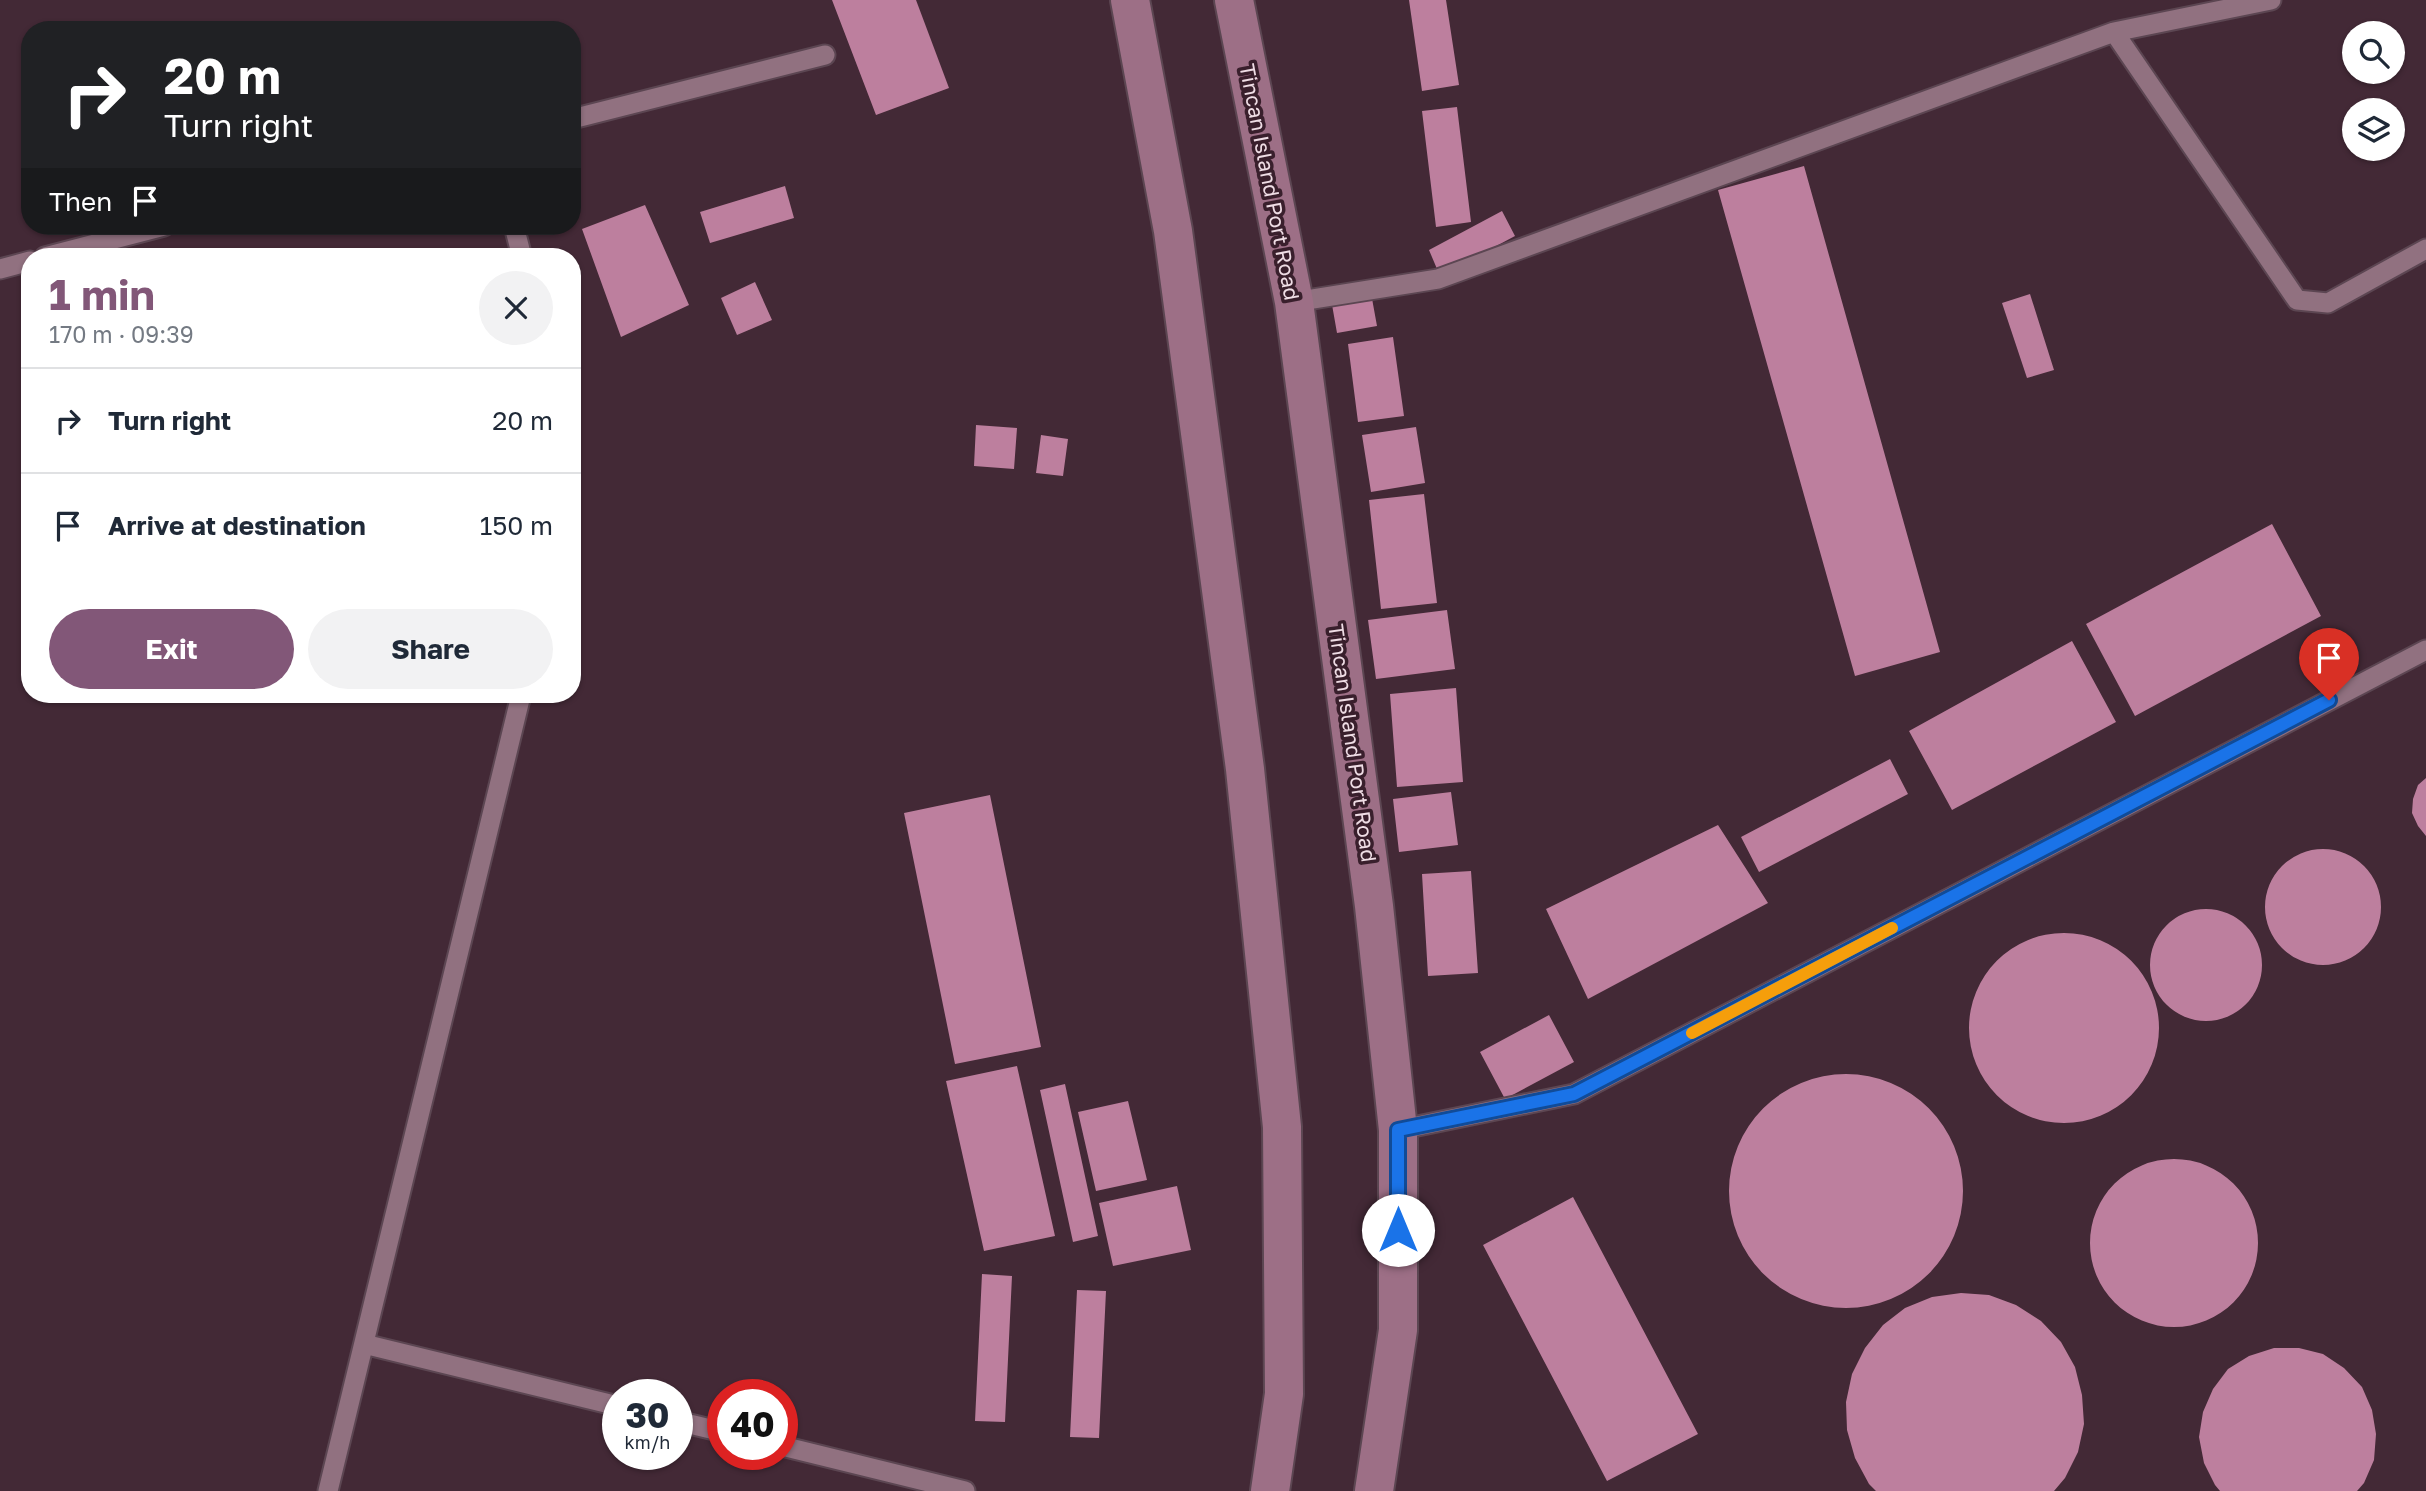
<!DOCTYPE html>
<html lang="en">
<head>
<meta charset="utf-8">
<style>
  body { margin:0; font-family:"Golos Text",sans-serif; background:#f2f2f3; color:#1f2937; height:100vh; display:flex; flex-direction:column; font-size:26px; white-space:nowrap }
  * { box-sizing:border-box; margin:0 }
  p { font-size:23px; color:#747a83 }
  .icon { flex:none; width:38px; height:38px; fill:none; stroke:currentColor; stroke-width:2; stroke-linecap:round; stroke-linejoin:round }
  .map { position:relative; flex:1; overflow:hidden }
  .side { position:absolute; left:21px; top:248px; width:560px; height:455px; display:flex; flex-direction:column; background:#fff; border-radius:28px; box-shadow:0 2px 5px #0004 }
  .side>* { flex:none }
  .hud { position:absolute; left:21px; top:21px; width:560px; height:214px; border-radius:28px; box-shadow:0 2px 5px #0004; background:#202124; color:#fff; overflow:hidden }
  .tools { position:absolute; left:2342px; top:21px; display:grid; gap:14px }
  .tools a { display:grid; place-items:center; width:63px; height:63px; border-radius:50%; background:#fff; box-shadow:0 2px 5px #0004; font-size:35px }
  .speed { position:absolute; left:602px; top:1379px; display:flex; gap:14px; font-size:35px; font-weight:700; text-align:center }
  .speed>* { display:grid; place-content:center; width:91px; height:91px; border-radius:50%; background:#fff; box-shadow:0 2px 5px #0004; line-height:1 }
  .speed small { font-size:18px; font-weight:400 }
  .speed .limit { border:10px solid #d22; background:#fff; color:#111 }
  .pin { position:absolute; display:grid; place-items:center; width:60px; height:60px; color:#fff; margin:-72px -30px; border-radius:50% 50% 50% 0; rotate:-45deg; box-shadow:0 0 7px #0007 }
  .pin .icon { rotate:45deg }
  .me { position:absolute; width:77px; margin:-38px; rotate:0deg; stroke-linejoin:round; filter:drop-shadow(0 0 5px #0008) }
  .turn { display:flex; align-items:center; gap:24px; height:147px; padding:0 28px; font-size:32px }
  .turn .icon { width:91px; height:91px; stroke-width:2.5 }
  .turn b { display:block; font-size:49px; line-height:60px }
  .then { display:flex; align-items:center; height:66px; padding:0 28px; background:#0003; gap:14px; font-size:26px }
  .round { display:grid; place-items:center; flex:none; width:74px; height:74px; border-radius:37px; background:#f2f2f3 }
  .overview { display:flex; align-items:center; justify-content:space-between; height:119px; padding:0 28px }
  h1 { font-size:42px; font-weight:700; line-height:52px; color:#825778 }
  .cta { display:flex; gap:14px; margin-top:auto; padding:14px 28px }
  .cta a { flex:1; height:80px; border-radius:42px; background:#825778; color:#fff; font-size:28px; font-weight:700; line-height:80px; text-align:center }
  .cta a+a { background:#f2f2f3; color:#1f2937 }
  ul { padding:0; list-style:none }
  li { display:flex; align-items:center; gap:21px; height:105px; padding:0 28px; border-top:2px solid #e0e1e3 }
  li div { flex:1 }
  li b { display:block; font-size:26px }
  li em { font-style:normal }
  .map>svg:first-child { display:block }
  .building { fill:#bd7f9e }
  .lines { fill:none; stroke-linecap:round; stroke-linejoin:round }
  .lane-casing { stroke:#5c4652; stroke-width:23 }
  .secondary-casing { stroke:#5c4652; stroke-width:42 }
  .lane { stroke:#917180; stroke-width:19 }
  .secondary { stroke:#9d6f86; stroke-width:38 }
  .route-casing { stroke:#114b97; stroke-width:18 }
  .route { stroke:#1a73e8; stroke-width:12 }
  .slow { stroke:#f59e0b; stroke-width:12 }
  .labels { text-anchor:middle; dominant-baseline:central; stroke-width:7; stroke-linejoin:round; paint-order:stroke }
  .street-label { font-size:21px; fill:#efdde5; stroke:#391f2c }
</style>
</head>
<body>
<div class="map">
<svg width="2426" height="1491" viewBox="0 0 2426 1491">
  <rect width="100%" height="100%" fill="#432936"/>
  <!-- building -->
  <path class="building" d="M832,0H916L949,88L876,115Z
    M1409,0H1446L1459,85L1422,91Z
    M1457,107L1471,222L1436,227L1422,111Z
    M1804,166L1940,652L1855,676L1718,190Z
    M785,186L794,218L710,243L700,212Z
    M645,205L689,305L621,337L582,229Z
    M1502,211L1515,236L1440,276L1429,250Z
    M755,282L772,320L737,335L721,298Z
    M1371,293L1377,326L1337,333L1331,299Z
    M2030,294L2054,370L2027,378L2002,303Z
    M1393,337L1404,416L1358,422L1348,344Z
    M976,425L1017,428L1014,469L974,466Z
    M1416,427L1425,483L1371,492L1362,435Z
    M1041,435L1068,439L1063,476L1036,473Z
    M1424,494L1437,603L1381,609L1369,500Z
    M2272,524L2321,616L2135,716L2086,624Z
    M1447,610L1455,669L1376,679L1368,620Z
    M2072,641L2116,722L1952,810L1909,731Z
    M1456,688L1463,782L1397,787L1390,694Z
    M1890,759L1908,794L1759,872L1741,837Z
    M2426,778V836L2418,826L2412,813L2413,799L2418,785Z
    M1451,792L1458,845L1399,852L1393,799Z
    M990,795L1041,1047L955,1064L904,813Z
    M1718,825L1768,903L1588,999L1546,909Z
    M2265 907a58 58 0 1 1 116 0a58 58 0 1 1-116 0Z
    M1471,871L1478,973L1428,976L1422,874Z
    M2150 965a56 56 0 1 1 112 0a56 56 0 1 1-112 0Z
    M1969 1028a95 95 0 1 1 190 0a95 95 0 1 1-190 0Z
    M1549,1015L1574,1062L1505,1099L1480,1052Z
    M1017,1066L1055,1236L984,1251L946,1081Z
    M1729 1191a117 117 0 1 1 234 0a117 117 0 1 1-234 0Z
    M1065,1084L1098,1236L1073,1242L1040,1090Z
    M1128,1101L1147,1180L1096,1191L1078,1112Z
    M2090 1243a84 84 0 1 1 168 0a84 84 0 1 1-168 0Z
    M1177,1186L1191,1250L1113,1266L1099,1203Z
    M1573,1197L1698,1434L1607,1481L1483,1245Z
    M982,1274L1012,1276L1005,1422L975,1421Z
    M1077,1290L1106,1291L1099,1438L1070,1437Z
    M1961,1293L1989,1295L2016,1305L2041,1321L2061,1342L2075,1367L2082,1395L2084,1424L2078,1452L2065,1478L2054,1491H1876L1869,1484L1855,1458L1847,1430L1846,1402L1852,1374L1865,1348L1883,1325L1905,1308L1932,1297Z
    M2274,1348H2299L2323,1354L2344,1368L2362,1387L2372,1410L2376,1434L2374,1460L2364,1483L2357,1491H2220L2215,1485L2204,1463L2199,1437L2203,1412L2213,1389L2228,1369L2249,1356Z"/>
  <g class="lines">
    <defs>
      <path id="lane" d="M2114,32L2297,300L2328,303L2426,249
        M572,119L825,55
        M514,226L522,257
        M45,257L164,226
        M0,269L30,261
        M1294,302L1438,279L2114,32L2271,0
        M1398,1130L1574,1094L2426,650
        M364,1344L618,1406
        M677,1421L723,1432
        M782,1446L965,1491
        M328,1491L521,695"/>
      <path id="secondary" d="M1130,0L1173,231L1245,769L1282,1127L1284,1394L1270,1491
        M1234,0L1294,302L1374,906L1398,1130V1330L1374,1491"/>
    </defs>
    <!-- lane casing -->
    <use href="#lane" class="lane-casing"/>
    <!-- secondary casing -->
    <use href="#secondary" class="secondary-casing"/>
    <!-- lane -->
    <use href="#lane" class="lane"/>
    <!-- secondary -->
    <use href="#secondary" class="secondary"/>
  </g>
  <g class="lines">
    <defs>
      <path id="route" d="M1398,1230V1130L1574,1094L2329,700"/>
    </defs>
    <!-- route casing -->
    <use href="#route" class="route-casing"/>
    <!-- route -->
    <use href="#route" class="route"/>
    <!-- slow -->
    <path class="slow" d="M1692,1033L1892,928"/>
  </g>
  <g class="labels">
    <!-- street labels -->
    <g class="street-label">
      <text transform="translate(1270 182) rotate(79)">Tincan Island Port Road</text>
      <text transform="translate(1353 743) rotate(82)">Tincan Island Port Road</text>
    </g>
  </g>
</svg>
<div class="tools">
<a><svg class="icon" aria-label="search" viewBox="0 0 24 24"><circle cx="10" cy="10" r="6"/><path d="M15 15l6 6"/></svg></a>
<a><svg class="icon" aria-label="layers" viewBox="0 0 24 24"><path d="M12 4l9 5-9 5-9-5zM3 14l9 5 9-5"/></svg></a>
</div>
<div class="speed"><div>30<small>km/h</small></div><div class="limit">40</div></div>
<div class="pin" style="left:2329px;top:700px;background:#d93025"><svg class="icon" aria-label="arrive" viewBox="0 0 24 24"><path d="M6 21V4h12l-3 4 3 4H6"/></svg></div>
<svg class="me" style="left:1398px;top:1230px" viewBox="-20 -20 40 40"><circle r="19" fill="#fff"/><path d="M0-13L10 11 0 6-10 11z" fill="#1a73e8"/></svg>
<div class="hud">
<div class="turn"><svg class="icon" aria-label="right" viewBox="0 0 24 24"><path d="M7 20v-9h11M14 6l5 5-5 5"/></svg><div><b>20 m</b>Turn right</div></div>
<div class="then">Then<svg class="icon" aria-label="arrive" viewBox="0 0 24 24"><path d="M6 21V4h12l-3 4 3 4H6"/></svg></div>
</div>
<section class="side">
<div class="overview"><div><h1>1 min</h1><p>170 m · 09:39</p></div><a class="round"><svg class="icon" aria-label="close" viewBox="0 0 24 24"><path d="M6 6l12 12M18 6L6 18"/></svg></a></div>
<ul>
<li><svg class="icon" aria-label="right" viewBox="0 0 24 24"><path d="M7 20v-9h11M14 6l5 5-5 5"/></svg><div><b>Turn right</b></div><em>20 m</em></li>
<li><svg class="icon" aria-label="arrive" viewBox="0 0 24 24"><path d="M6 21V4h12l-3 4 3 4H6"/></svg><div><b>Arrive at destination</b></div><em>150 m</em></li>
</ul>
<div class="cta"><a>Exit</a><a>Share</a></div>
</section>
</div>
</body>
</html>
